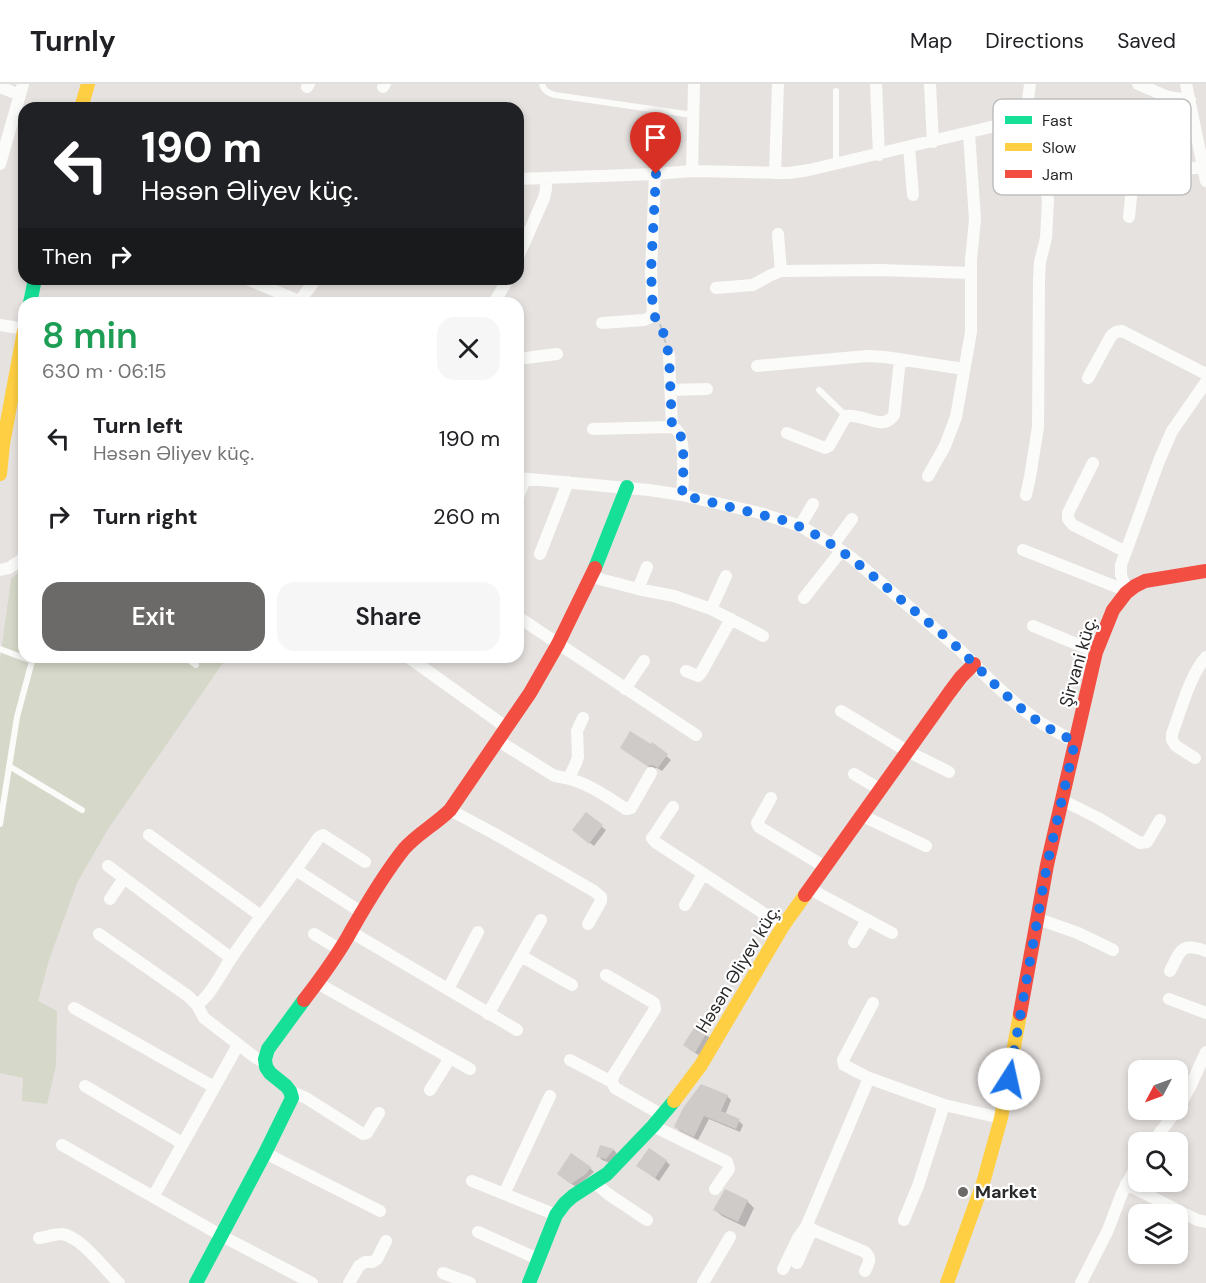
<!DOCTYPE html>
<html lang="en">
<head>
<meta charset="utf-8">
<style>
  body { margin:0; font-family:"DM Sans",sans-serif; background:#f6f6f6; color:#202124; height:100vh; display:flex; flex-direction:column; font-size:22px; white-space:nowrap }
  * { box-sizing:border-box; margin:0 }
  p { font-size:20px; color:#757577 }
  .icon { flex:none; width:33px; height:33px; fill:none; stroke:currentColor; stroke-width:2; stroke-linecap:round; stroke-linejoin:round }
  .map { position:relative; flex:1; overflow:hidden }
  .sheet { position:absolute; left:18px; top:213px; width:506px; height:366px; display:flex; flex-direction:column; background:#fff; border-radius:18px; box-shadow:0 3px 9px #0003 }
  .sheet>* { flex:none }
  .guide { position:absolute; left:18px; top:18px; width:506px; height:183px; border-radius:18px; box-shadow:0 3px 9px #0003; background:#202124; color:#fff; overflow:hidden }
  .needle { width:39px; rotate:229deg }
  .tools { position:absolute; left:1128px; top:976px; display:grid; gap:12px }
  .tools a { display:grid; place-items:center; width:60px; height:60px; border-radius:12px; background:#fff; box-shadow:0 3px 9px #0003; font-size:30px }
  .pin { position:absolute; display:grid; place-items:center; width:51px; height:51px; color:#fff; margin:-62px -26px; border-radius:50% 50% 50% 0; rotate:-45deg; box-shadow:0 0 6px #0007 }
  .pin .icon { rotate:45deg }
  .me { position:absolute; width:66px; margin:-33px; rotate:10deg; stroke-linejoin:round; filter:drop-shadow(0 0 4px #0008) }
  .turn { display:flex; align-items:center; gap:21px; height:126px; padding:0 24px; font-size:27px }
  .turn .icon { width:78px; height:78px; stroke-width:2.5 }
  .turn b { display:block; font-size:42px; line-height:51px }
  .then { display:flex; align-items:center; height:57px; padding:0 24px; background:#0003; gap:12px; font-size:22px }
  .round { display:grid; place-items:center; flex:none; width:63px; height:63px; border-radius:18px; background:#f6f6f6 }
  .headline { display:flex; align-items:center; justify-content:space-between; height:102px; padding:0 24px }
  h1 { font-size:36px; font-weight:600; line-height:45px; color:#1e9e55 }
  .cta { display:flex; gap:12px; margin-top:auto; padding:12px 24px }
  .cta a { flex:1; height:69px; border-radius:18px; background:#6b6a69; color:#fff; font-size:24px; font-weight:600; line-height:69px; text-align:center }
  .cta a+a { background:#f6f6f6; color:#202124 }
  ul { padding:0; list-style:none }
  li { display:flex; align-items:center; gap:18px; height:78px; padding:0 24px }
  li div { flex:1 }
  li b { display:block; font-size:22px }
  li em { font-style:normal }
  header { display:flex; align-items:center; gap:36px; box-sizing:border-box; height:84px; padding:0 30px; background:#fff; border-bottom:2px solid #e0e0e0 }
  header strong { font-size:28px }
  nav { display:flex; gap:33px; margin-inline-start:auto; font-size:21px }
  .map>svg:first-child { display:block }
  .cemetery { fill:#d6d9c9 }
  .shadow { fill:#0003 }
  .building { fill:#cecbc9 }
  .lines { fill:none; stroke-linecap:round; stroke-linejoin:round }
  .path { stroke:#c4c4c4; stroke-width:2; stroke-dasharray:4.5 3; stroke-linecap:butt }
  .lane { stroke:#fbfbfa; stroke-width:6 }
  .street { stroke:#fbfbfa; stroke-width:12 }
  .fast { stroke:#16e098; stroke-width:14 }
  .slow { stroke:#ffcf43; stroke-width:14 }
  .jam { stroke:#f24e42; stroke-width:14 }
  .route { stroke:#1a73e8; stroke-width:10; stroke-dasharray:0 18 }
  .poi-dot { fill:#6b6a69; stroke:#fff; stroke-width:2 }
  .labels { text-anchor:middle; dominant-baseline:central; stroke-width:4.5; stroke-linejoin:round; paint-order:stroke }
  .street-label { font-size:18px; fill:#292929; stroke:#fff }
  .poi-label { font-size:18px; font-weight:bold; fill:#292929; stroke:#fff; text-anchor:start }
  .key { fill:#fff; stroke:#bfbfbf; stroke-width:1.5 }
  .key-label { font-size:16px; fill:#292929 }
</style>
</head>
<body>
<header>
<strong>Turnly</strong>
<nav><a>Map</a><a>Directions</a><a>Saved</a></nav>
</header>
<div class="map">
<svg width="1206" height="1199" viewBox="0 0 1206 1199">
  <rect width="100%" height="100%" fill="#e6e2e0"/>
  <!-- cemetery -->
  <path class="cemetery" d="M24,484V573H227L108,745L77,799L49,876L38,917L57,927L56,981L47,1020L22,1017L23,994L0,989V576L11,495Z"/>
  <!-- shadow -->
  <path class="shadow" d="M652,660L671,676L662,687L657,684L652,685L622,664L651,662Z
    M586,730L606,746L594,762L578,750Z
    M696,943L710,954L700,972L689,965Z
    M727,1012L731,1016L725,1031L739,1037L743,1041L740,1048L709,1035L698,1056L680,1047L676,1043Z
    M601,1063L614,1066L617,1070L610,1079L602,1076L598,1072Z
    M666,1077L670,1081L659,1097L638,1082Z
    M590,1084L594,1088L576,1103L563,1094Z
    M747,1117L754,1124L745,1143L722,1132L715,1126Z"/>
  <!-- building -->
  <path class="building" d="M630,647L651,660L652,658L668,670L658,684L652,681L647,682L620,664Z
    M586,728L603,741L589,760L572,746Z
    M696,941L707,948L695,969L683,961Z
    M701,1000L728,1011L721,1027L740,1035L736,1045L704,1032L694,1053L674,1043L683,1024Z
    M600,1061L614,1065L606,1075L596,1073Z
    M649,1064L667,1076L655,1094L636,1082Z
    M571,1069L591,1083L586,1090L571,1100L557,1090Z
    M725,1105L748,1116L738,1138L713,1126Z"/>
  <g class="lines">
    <!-- path -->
    <path class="path" d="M660,240L666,260"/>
    <!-- lane -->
    <path class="lane" d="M542,0C544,7 548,9 555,11L693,31
      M836,7V80
      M819,306L846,332
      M0,565L32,577
      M185,573L196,581
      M9,682L82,726
      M0,740L17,633L32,577L35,573"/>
    <!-- street -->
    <path class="street" d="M876,0L879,71
      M930,0L933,58
      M1138,0L1168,13L1190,16
      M1186,0L1206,97
      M0,3L20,11
      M307,3L309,0
      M383,3L385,0
      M909,63L913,111
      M0,80L23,0
      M692,87L694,0
      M775,89L778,0
      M518,95L655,90L692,87L789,89L809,86L1008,39C1027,29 1028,20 1030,0
      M1129,133C1131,119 1130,90 1144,84L1184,85L1203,83
      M778,150L781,187
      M518,173L544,114L546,105V94
      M247,195L299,217
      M716,204L753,201L771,191L781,187L881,186L970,189
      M298,219L316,195
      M494,219L508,195
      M602,239L644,236L649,234L653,230L651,187L655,90
      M0,241L24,245
      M669,271L672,343
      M518,275L557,270
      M757,282L867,272L885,273L964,285
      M1088,294L1111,252L1116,248L1122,247L1206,290
      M670,306L707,305
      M593,345L672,343C676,345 676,345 679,349C685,359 683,399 682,411
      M787,349L825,364L829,362L846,332C863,329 883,348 894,331L900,276
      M1093,379L1068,429V435L1073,441L1126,468
      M928,392L945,362L956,333L971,248V176L975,135L969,50
      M518,394L649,406L682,411L760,429L800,442L833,461L852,474L960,566L993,599L1021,624L1041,639L1075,658
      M1026,411L1030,393L1038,343L1039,196L1040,178L1046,154L1048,116L1040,76L1037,37L1033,28L1026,24
      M518,413L525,395
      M800,442L813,420
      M833,461L852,435
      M1023,466L1127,507
      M540,470L568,398
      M0,486L9,484L24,474
      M592,493L638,505L674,512L711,525L763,552
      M638,505L647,483
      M1127,507L1121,491V481L1159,377L1172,347L1206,298
      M804,514L841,467
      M711,525L726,492
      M518,533L696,651
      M1033,542L1096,568
      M408,573L506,643
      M686,587L698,592L701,589L731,535
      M625,605L644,577
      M841,627L907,667L949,688
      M497,656L553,691C560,694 566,693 573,696C592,702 609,714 626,725L631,724L651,689
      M1195,674L1176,662L1172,656V650C1181,626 1189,593 1206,573
      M854,690L881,706
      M569,694L576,679L578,673L577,647L583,634
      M771,714L757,739L759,743L825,783
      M1062,716L1098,734L1140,759L1147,758L1160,736
      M673,723L655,750L652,754L655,758L783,842
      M450,726L495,750L594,807L601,813V817L588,840
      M863,732L926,762
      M149,751L261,832
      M108,782L231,874
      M296,786L361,828
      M810,805L892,849
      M110,815L124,794
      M685,821L703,790
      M1038,835L1078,849L1113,866
      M351,848L517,946
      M99,850L188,912L197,921L204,934L256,974L265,978
      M314,850L339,865
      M854,858L867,836
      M521,872L572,901
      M1170,887C1181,866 1180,858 1206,867
      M606,891L654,919L655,925L613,992L612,998L615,1004L662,1031
      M317,899L470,985
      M448,905L478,848
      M1169,915L1206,929
      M197,921C212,910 221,889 232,873C260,832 291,794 319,753L323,751L365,778
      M74,924L214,1003
      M488,930L541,836
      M570,976L612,998
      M869,994L844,981L843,976L873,919
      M85,1002L182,1059
      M430,1006L450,974
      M292,1008L306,1014L363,1050L367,1049L379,1029
      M1178,1025L1190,1003L1206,968
      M653,1042L727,1078L729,1085L715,1105
      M1152,1059L1177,1026
      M62,1061L222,1152L312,1199
      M265,1069L380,1127
      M472,1097L556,1131
      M595,1099L608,1110L647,1136
      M1126,1100L1197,1136L1206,1138
      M504,1110L550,1012
      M153,1113L238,961
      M904,1136L918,1102L944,1021
      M806,1143L865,1168C872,1174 869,1179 865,1187
      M478,1148L538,1175
      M39,1154C46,1153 55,1150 62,1150C82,1153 105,1186 119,1199
      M797,1179L812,1145
      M783,1185L798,1154L806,1143L869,994L944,1021L1001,1034
      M443,1189L470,1199
      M349,1199L359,1182L365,1178H372L377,1175L386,1157
      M703,1199L730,1153
      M1081,1199L1108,1146L1122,1109L1138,1079"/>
    <!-- fast -->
    <path class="fast" d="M30,219L35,195
      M595,484L627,403
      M196,1199L265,1069L292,1014L290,1007L286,1002L270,989L266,983L265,975L268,965L304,916
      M529,1199L556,1131L565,1119L573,1112L607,1090L653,1042L674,1017"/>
    <!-- slow -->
    <path class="slow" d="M81,24L88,0
      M0,390L3,360L24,247
      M674,1017L701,981L783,842L805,811
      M947,1199L983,1099L1001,1034L1020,930"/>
    <!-- jam -->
    <path class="jam" d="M805,811L949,609L961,593L974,580
      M304,916C321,894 338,871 351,847C367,819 384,790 404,765C417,750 436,740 450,726L530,609L558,560L595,484
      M1020,930L1047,781L1096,568L1113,526L1126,509L1135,502L1145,497L1206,487"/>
  </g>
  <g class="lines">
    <!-- route -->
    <path class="route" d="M656,90L651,187L653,230L662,244L669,271L672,343C676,346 679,348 681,353C685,369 683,395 682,411L786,437C824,451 854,476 885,502C910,524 937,544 961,567C987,592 1010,618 1039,638C1050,646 1063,651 1075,658L1047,781L1009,995"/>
  </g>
  <!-- markers -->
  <circle class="poi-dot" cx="963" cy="1108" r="6"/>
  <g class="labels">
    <!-- street labels -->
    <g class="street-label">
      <text transform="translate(1078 578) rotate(-74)">Şirvani küç.</text>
      <text transform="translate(738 885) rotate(-59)">Həsən Əliyev küç.</text>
    </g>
    <!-- poi labels -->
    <g class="poi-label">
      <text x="975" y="1108">Market</text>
    </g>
  </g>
  <!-- legend -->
  <rect x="993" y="15" width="198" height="96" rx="9" class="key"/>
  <rect x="1005" y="32" width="27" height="8" fill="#16e098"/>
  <rect x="1005" y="59" width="27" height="8" fill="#ffcf43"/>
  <rect x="1005" y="86" width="27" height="8" fill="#f24e42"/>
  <g class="key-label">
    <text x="1042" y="42">Fast</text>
    <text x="1042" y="69">Slow</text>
    <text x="1042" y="96">Jam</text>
  </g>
</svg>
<div class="tools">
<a><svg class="needle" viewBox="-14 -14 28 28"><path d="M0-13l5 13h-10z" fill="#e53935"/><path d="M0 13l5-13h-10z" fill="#757577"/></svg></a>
<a><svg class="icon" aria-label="search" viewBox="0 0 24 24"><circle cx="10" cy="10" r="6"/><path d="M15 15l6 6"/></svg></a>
<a><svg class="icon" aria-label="layers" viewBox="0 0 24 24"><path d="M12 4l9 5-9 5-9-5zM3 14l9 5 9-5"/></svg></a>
</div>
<div class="pin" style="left:656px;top:90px;background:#d93025"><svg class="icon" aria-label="arrive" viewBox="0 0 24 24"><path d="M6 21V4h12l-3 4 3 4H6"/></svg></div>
<svg class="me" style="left:1009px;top:995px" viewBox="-20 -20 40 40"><circle r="19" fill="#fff"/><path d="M0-13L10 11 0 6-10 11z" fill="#1a73e8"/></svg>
<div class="guide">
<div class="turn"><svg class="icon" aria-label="left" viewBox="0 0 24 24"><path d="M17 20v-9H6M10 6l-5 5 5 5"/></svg><div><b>190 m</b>Həsən Əliyev küç.</div></div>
<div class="then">Then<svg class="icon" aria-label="right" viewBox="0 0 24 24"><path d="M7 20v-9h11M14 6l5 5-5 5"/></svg></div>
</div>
<section class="sheet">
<div class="headline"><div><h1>8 min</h1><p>630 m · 06:15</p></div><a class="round"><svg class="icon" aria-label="close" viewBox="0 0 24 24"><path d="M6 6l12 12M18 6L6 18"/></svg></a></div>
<ul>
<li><svg class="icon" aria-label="left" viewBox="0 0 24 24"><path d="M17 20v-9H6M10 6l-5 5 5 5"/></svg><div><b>Turn left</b><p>Həsən Əliyev küç.</p></div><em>190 m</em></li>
<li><svg class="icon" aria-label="right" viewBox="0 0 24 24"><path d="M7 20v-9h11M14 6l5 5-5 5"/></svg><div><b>Turn right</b></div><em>260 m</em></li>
</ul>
<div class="cta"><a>Exit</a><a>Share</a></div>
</section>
</div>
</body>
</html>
